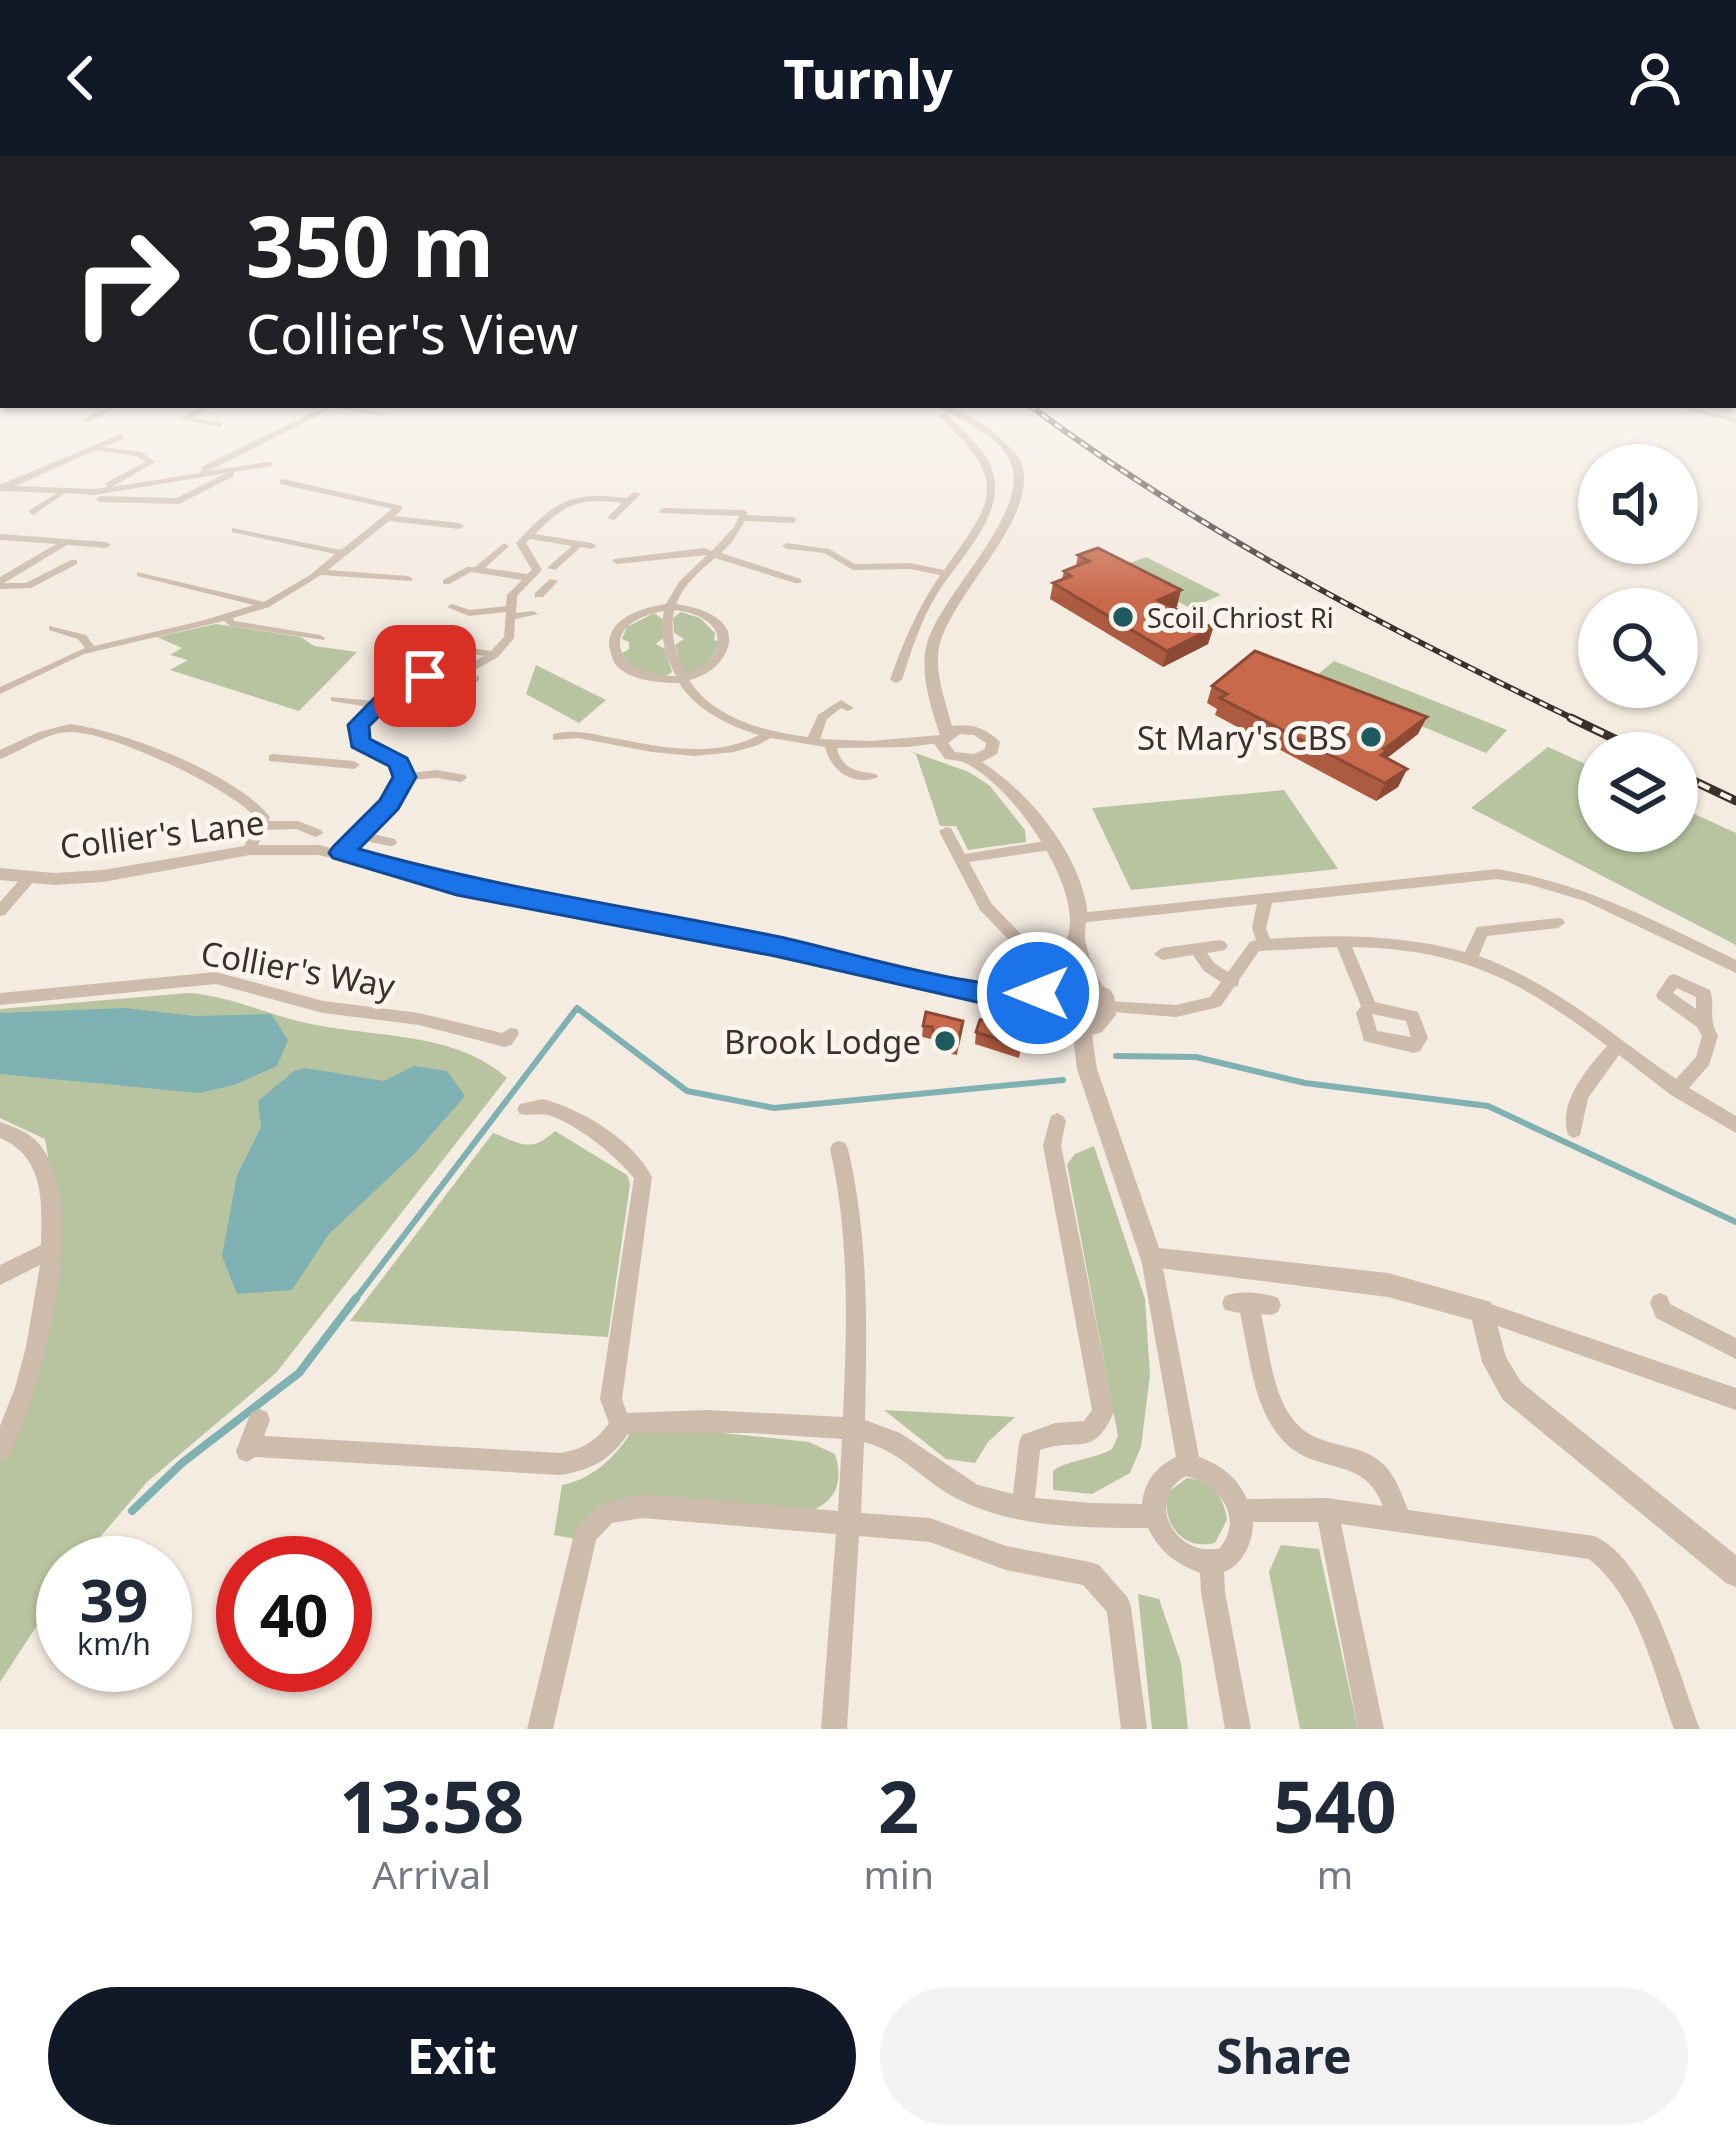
<!DOCTYPE html>
<html lang="en">
<head>
<meta charset="utf-8">
<style>
  body { margin:0; font-family:"Noto Sans",sans-serif; background:#f2f2f3; color:#1f2937; height:100vh; display:flex; flex-direction:column; font-size:45px; white-space:nowrap }
  * { box-sizing:border-box; margin:0 }
  p { font-size:39px; color:#747a83 }
  .icon { flex:none; width:66px; height:66px; fill:none; stroke:currentColor; stroke-width:2; stroke-linecap:round; stroke-linejoin:round }
  .map { position:relative; height:1573px; overflow:hidden }
  .drawer { display:flex; flex-direction:column; background:#fff; flex:1 }
  .drawer>* { flex:none }
  .top-card { position:absolute; left:0px; top:0px; width:1737px; height:252px; box-shadow:0 3px 9px #0004; background:#202124; color:#fff; overflow:hidden }
  .controls { position:absolute; left:1578px; top:288px; display:grid; gap:24px }
  .controls a { display:grid; place-items:center; width:120px; height:120px; border-radius:50%; background:#fff; box-shadow:0 3px 9px #0004; font-size:60px }
  .speed { position:absolute; left:36px; top:1380px; display:flex; gap:24px; font-size:60px; font-weight:700; text-align:center }
  .speed>* { display:grid; place-content:center; width:156px; height:156px; border-radius:50%; background:#fff; box-shadow:0 3px 9px #0004; line-height:1 }
  .speed small { font-size:30px; font-weight:400 }
  .speed .limit { border:18px solid #d22; background:#fff; color:#111 }
  .pin { position:absolute; display:grid; place-items:center; width:102px; height:102px; color:#fff; margin:-51px; border-radius:24px; box-shadow:0 6px 18px #0006 }
  .me { position:absolute; width:132px; margin:-66px; rotate:270deg; stroke-linejoin:round; filter:drop-shadow(0 0 9px #0008) }
  .turn { display:flex; align-items:center; gap:42px; height:252px; padding:0 48px; font-size:54px }
  .turn .icon { width:156px; height:156px; stroke-width:2.5 }
  .turn b { display:block; font-size:84px; line-height:102px }
  .eta { display:flex; justify-content:space-evenly; align-items:center; height:204px; text-align:center }
  .eta b { font-size:72px; font-weight:700; line-height:84px }
  .primary-button { display:flex; gap:24px; margin-top:auto; padding:24px 48px }
  .primary-button a { flex:1; height:138px; border-radius:72px; background:#111827; color:#fff; font-size:48px; font-weight:700; line-height:138px; text-align:center }
  .primary-button a+a { background:#f2f2f3; color:#1f2937 }
  header { display:flex; justify-content:space-between; align-items:center; height:156px; padding:0 48px; background:#111827; color:#fff; font-size:54px; font-weight:700 }
  .map>svg:first-child { display:block }
  .green { fill:#b8c4a0 }
  .water { fill:#7fb0b2 }
  .lines { fill:none; stroke-linecap:round; stroke-linejoin:round }
  .stream-far1 { stroke:#7fb0b2; stroke-width:6 }
  .stream { stroke:#7fb0b2; stroke-width:8 }
  .minor { fill:#cdbbac; fill-rule:evenodd }
  .tertiary { fill:#cdbbac; fill-rule:evenodd }
  .rail-far1-casing { stroke:#3b302b; stroke-width:6 }
  .rail-casing { stroke:#3b302b; stroke-width:9 }
  .rail-far1 { stroke:#fbf5ee; stroke-width:3; stroke-dasharray:8; stroke-linecap:butt }
  .rail { stroke:#fbf5ee; stroke-width:4.5; stroke-dasharray:12; stroke-linecap:butt }
  .wall { fill:#ac5a40 }
  .shaded-wall { fill:#8c4a34 }
  .building { fill:#c8694b; stroke:#8c4a34; stroke-width:3 }
  .route { fill:#1a73e8; stroke:#114b97; stroke-width:3 }
  .poi-dot { fill:#1f5a5e; stroke:#fbf5ee; stroke-width:4.5 }
  .labels { text-anchor:middle; dominant-baseline:central; stroke-width:10; stroke-linejoin:round; paint-order:stroke }
  .far-poi-label { font-size:27px; fill:#3b302b; stroke:#fbf5ee; text-anchor:start }
  .poi-label { font-size:33px; fill:#3b302b; stroke:#fbf5ee; text-anchor:end }
  .street-label { font-size:33px; fill:#3b302b; stroke:#fbf5ee }
</style>
</head>
<body>
<header><svg class="icon" aria-label="back" viewBox="0 0 24 24"><path d="M15 5l-7 7 7 7"/></svg>Turnly<svg class="icon" aria-label="person" viewBox="0 0 24 24"><circle cx="12" cy="8" r="4"/><path d="M4 21q1-7 8-7t8 7"/></svg></header>
<div class="map">
<svg width="1736" height="1573" viewBox="0 0 1736 1573">
  <rect width="100%" height="100%" fill="#f4ebe1"/>
  <!-- green -->
  <path class="green" d="M1146,401L1221,439L1190,452L1116,412Z
    M681,456L700,462L715,477L714,484L720,486C711,503 704,519 683,519L675,489L684,483L674,477L673,462Z
    M654,457L665,465L664,481L656,488L665,493L672,516L662,522L630,511L622,497L629,493V486L622,483L627,471Z
    M216,468L301,481L314,490L357,496L299,555L170,514L188,504L170,499L182,492L157,481Z
    M1334,505L1507,574L1486,597L1311,524Z
    M536,509L606,544L579,567L526,538Z
    M1548,591L1599,614V675H1677V650L1736,677V789L1471,652Z
    M910,595L969,616L990,630L1025,674L1026,686L968,694L956,670H940L916,598Z
    M1284,634L1338,713L1131,734L1092,652Z
    M189,837C230,840 266,858 306,867C374,882 455,875 507,922L276,1217L147,1326L78,1407H63V1430L0,1526V1306L27,1254L61,1076L45,983L0,962V853Z
    M555,975L627,1019L630,1028L608,1181L350,1165L493,977C521,987 530,998 555,975Z
    M1094,990L1145,1143L1150,1219L1141,1291L1130,1317L1092,1338L1053,1334V1315C1064,1305 1095,1303 1112,1293L1118,1280L1067,1008L1075,998Z
    M884,1254L1015,1261L988,1286L975,1307L946,1303Z
    M656,1270L809,1286L835,1298C846,1332 830,1352 799,1358L630,1341L576,1383L554,1379L562,1329C593,1323 617,1300 633,1273Z
    M1187,1322C1211,1324 1225,1342 1227,1364L1215,1387C1182,1395 1162,1367 1167,1337Z
    M1281,1389L1319,1393L1358,1573H1300L1269,1416Z
    M1138,1438L1159,1443L1181,1507L1188,1573H1152Z"/>
  <!-- water -->
  <path class="water" d="M125,852L194,860L271,858L288,884L277,910L234,929L199,937L0,918V857Z
    M414,910L447,915L465,940L415,997L329,1078L292,1134L237,1138L222,1100L237,1019L261,971L258,945L294,915L306,912L384,925Z"/>
  <g class="lines">
    <!-- stream-far1 -->
    <path class="stream-far1" d="M1116,900L1196,901L1305,927L1488,950L1736,1066
      M354,1145L577,852L687,935L774,952L1063,924"/>
    <!-- stream -->
    <path class="stream" d="M132,1355L182,1307L299,1217L356,1142"/>
    <!-- minor -->
    <path class="minor" d="M114,249H124L88,266L81,264Z
      M205,249H215L192,262L222,267V271L180,263Z
      M323,249H342L386,257L382,259L333,252L209,315L269,306H272V310L234,316V320L179,348L100,346L96,343L100,340L177,342L226,317L95,339L65,337L33,359L29,356L30,354L57,337L0,335V329L121,278L124,282L104,291L141,296L155,306L112,331L200,317L203,310L325,251ZM96,294L136,300L145,306L106,327L105,329L108,331L95,333L15,330Z
      M1671,249H1683L1736,263V267Z
      M940,258H946C962,273 979,287 989,306C1013,353 960,401 937,438C921,464 911,495 902,524L896,527L890,524C903,486 918,452 940,419L910,413L853,414L824,397L787,393L782,390L787,387L829,393L855,408L910,407L944,414C994,344 1010,326 940,262Z
      M283,323L402,350V354L394,360L459,367L464,370L459,373L389,365L328,414L408,420L413,423L411,425L321,419L269,451L233,462L234,465L320,479L325,482L324,484L230,470L224,465L84,498L0,538V531L85,492L78,483L49,474V470L86,479L94,490L201,465L254,449L137,420V416L264,446L310,419L335,398L232,376V372L341,394L392,353L280,328V324Z
      M634,336L641,338L614,364L607,362L622,347C579,341 565,348 535,378L592,387L597,390L592,393L581,391L555,414L547,412L572,390L530,383L526,387L542,414L517,440L516,457L533,455L538,458L515,463L514,482L498,501L475,514L428,523L399,535L448,541L471,520H479V524L455,547L392,542L369,564L363,582L403,604L409,617L437,614L465,619L467,622L461,626L437,622L409,624L395,651L369,677L395,683L397,686L395,689L390,690L362,684L346,700H336L334,697L336,694L385,646L398,621L393,609L351,583L357,563L369,551L331,545V541L375,545C414,509 443,523 484,500L438,492L416,512H408V508L427,490L413,487V483L491,495L504,481L506,456L469,460L447,451L452,448L470,454L506,450L507,439L522,424L471,416L449,428H443V424L467,411H475L504,387L509,390L507,392L485,412L527,418L532,414L516,387C555,345 570,335 627,342Z
      M663,352L744,354L748,357L747,359L793,361L797,364L793,367L745,365L732,386L721,397L801,423V427H795L715,402C700,415 684,428 676,448C705,452 746,467 722,503C714,514 702,521 689,524C714,563 766,576 808,581L818,559L841,544L854,552L848,555L841,552L827,563L820,583L870,585L941,579L947,583L945,586L908,591L837,592C842,614 857,615 876,618L878,621C855,631 831,616 825,591L771,582L758,589L734,596L694,600L652,596L578,582L553,584V578C576,572 595,579 619,583C664,592 717,602 759,579C729,570 696,554 679,527C660,527 629,525 615,508C613,505 610,494 609,490C608,461 643,452 666,448L679,426L707,399L617,408L612,405L614,403L704,392L712,395L734,371L739,360L660,357L659,355ZM674,454C725,459 735,498 686,518C675,498 670,478 674,454ZM664,455C659,479 665,499 676,520C613,521 595,467 664,455Z
      M0,378L106,386L111,389L106,392L67,389L4,427H26L71,404H77V408L31,432L0,433V421L56,388L0,384Z
      M550,423L558,425L543,441H535V437Z
      M70,568C124,575 236,618 270,661L268,665H298L321,674L323,677L316,681L296,673L264,674L255,697H245L243,694L256,662C231,632 109,575 70,576C46,576 22,595 0,603V594L39,576Z
      M273,598L354,605L360,609L354,613L269,605V599Z
      M946,671L951,672L965,698L1051,684L1056,686L1058,689L1051,694L969,706L991,747L1037,795L1040,799L1037,803H1027L980,754L939,675Z
      M1497,713C1583,727 1658,766 1736,804V817L1585,745L1528,728L1497,723L1272,747L1266,772L1270,783C1336,778 1401,779 1465,796L1477,771L1558,762L1563,763L1565,767L1558,772L1487,780L1479,800C1557,829 1609,877 1676,923L1696,901L1702,880L1697,871L1658,843L1656,839L1669,820L1674,818L1710,834C1716,852 1707,859 1718,880L1709,909L1689,932L1736,960V977L1671,939L1619,899L1588,942L1580,979L1574,982L1568,979C1558,946 1586,914 1607,890C1522,825 1462,793 1352,791L1375,846L1418,856L1428,882L1420,895L1414,897L1364,885L1356,857L1361,850L1337,791L1259,795L1239,824L1238,830L1234,831L1221,850L1215,852L1176,861L1101,855L1099,851L1101,847L1107,845L1176,849L1210,841L1221,826L1204,815L1193,799L1162,804L1154,798L1162,792L1220,784L1225,786L1228,790L1225,794L1207,797L1214,807L1228,816L1250,786L1256,784L1252,772L1257,748L1079,767L1072,762L1079,757ZM1677,832L1696,841V853L1673,837ZM1372,858L1406,865L1411,881L1377,875Z
      M29,717L36,722L34,725L5,759L0,760V746L24,719Z
      M216,816L323,845L419,857L502,877L511,872L517,873L519,878L511,889L505,891L419,869L323,857L216,828L0,849V837Z
      M543,943C583,954 633,984 652,1021L622,1243L627,1257L707,1254L843,1261C847,1172 850,1081 830,993L833,987L839,985L845,987L848,993C869,1082 867,1173 865,1264L900,1277L978,1329L1013,1338L1019,1287L1022,1279L1055,1267L1084,1265L1092,1254L1043,989L1051,960L1057,957L1063,960L1066,965L1061,989L1114,1256C1092,1304 1080,1280 1040,1294L1035,1342L1091,1347L1142,1348C1145,1324 1155,1312 1176,1301L1141,1102L1144,1095L1151,1093L1158,1095L1161,1102L1199,1301C1221,1309 1237,1321 1247,1343L1327,1342L1383,1350C1363,1296 1313,1322 1280,1281C1253,1249 1249,1197 1240,1157L1225,1154L1222,1147L1225,1140C1239,1134 1264,1136 1278,1142L1281,1149L1278,1156L1271,1159L1261,1158C1269,1192 1272,1239 1295,1266C1321,1296 1362,1283 1387,1312C1397,1324 1402,1339 1408,1354L1594,1380C1650,1404 1679,1519 1700,1573H1674C1653,1516 1639,1443 1589,1403L1341,1368L1384,1573H1358L1318,1366H1253C1253,1386 1243,1409 1224,1416L1225,1436L1251,1573H1225L1201,1436L1200,1417C1175,1407 1160,1396 1148,1372C1085,1372 1009,1372 952,1340C922,1323 898,1294 864,1286L861,1357L930,1362L1006,1390L1090,1406L1099,1409L1128,1442L1131,1451L1147,1573H1121L1107,1456L1083,1429L1006,1414L930,1386L859,1380L847,1573H821L836,1378L642,1362L612,1367L596,1384L553,1573H527L574,1378L578,1370L598,1349L642,1338L838,1355L842,1283L750,1277H639L627,1279C611,1304 590,1314 561,1319L255,1301L247,1306L239,1303L236,1295L251,1256L259,1253L267,1256L270,1264L264,1280L561,1297C583,1293 596,1285 609,1267L600,1243L634,1022C616,1000 576,967 548,959C539,957 529,960 520,958L517,953L520,948ZM1186,1320C1220,1329 1245,1362 1219,1393C1211,1393 1206,1394 1198,1392C1165,1382 1152,1338 1186,1320Z
      M0,966C14,971 30,976 40,989C91,1054 41,1234 8,1302L0,1305V1270L15,1232L26,1191L40,1109L0,1129V1109L41,1089C42,1046 45,1001 0,982Z
      M1660,1137L1667,1140L1670,1148L1736,1182V1203L1656,1162L1650,1147L1653,1140Z
      M1482,1145L1736,1232V1254L1475,1162L1472,1155L1475,1148Z"/>
    <!-- tertiary -->
    <path class="tertiary" d="M937,249C957,249 988,268 1001,283C1007,289 1016,297 1020,304C1044,356 955,434 940,487C933,514 945,544 952,570C971,567 987,572 1000,586L997,598L982,606C1028,636 1074,691 1086,746C1089,759 1084,771 1085,783C1086,793 1096,818 1101,827C1108,836 1109,829 1114,840C1116,846 1115,853 1116,859L1102,876L1092,879L1097,913L1159,1092L1388,1117L1491,1146L1506,1201L1521,1226L1736,1399V1431L1726,1427L1503,1244L1482,1206L1472,1164L1388,1141L1143,1110L1077,913L1073,881C1052,883 1037,869 1028,851L457,735L319,699H250L103,726L54,729L0,724V712L54,717L103,714L250,689H319L457,723L1030,836L1036,824L1049,819C1057,803 1069,786 1070,767C1072,717 1009,626 963,606C957,604 951,604 945,603L933,586L940,579C931,552 919,516 927,487C942,436 1033,355 1010,305C997,276 960,266 937,249ZM960,578L974,579L986,587L985,593L974,598L955,596L948,587ZM1065,828L1080,830L1095,843L1096,857L1090,864L1066,866L1048,852L1050,834Z"/>
    <defs>
      <path id="rail-far1" d="M1029,249C1200,376 1386,472 1578,565"/>
      <path id="rail" d="M1571,562L1644,597
        M1677,617L1736,645"/>
    </defs>
    <!-- rail-far1 casing -->
    <use href="#rail-far1" class="rail-far1-casing"/>
    <!-- rail casing -->
    <use href="#rail" class="rail-casing"/>
    <!-- rail-far1 -->
    <use href="#rail-far1" class="rail-far1"/>
    <!-- rail -->
    <use href="#rail" class="rail"/>
  </g>
  <!-- wall -->
  <path class="wall" d="M1078,399L1213,472L1208,488L1163,511L1050,443L1053,427L1062,423L1064,415L1076,410Z
    M1212,530L1418,578L1387,602L1407,613L1398,631L1376,645L1215,559L1217,553L1207,547Z
    M963,865L957,899L935,895L931,883L922,881L923,870Z
    M1025,871L1019,902L975,888L976,876Z"/>
  <!-- shaded-wall -->
  <path class="shaded-wall" d="M1181,434L1177,451L1154,461L1158,444Z
    M1213,472L1208,488L1163,511L1167,495Z
    M1427,561L1418,578L1382,606L1379,613L1384,593Z
    M1407,613L1398,631L1376,645L1385,627Z"/>
  <!-- building -->
  <path class="building" d="M1098,392L1181,434L1158,444L1213,472L1167,495L1053,427L1071,420L1064,415L1089,405L1078,399Z
    M1255,495L1427,561L1384,593L1387,595L1381,599L1407,613L1385,627L1220,542L1227,538L1212,530Z
    M926,856L963,865L958,888L936,884L932,871L923,870Z
    M1001,862L1025,871L1021,891L976,876L980,864Z"/>
  <!-- sky -->
  <linearGradient id="sky" x2="0" y2="1"><stop stop-color="#7eb2d2"/><stop offset="0.5" stop-color="#faf6f2"/><stop offset="1" stop-color="#faf6f2" stop-opacity="0"/></linearGradient>
  <rect width="1736" height="444" fill="url(#sky)"/>
  <!-- route -->
  <path class="route" d="M425,514L432,516V525L404,536L369,570L370,583L407,602L416,621L398,653L359,693C498,732 639,752 780,781C837,793 992,841 1038,826L1048,829L1052,837L1046,853L1036,856L977,846L775,800L457,739L333,702L329,697L333,691L380,644L393,621L389,610L352,591L348,569L389,527Z"/>
  <!-- markers -->
  <g class="poi-dot">
    <circle cx="1123" cy="461" r="12"/>
    <circle cx="1371" cy="581" r="12"/>
    <circle cx="945" cy="885" r="12"/>
  </g>
  <g class="labels">
    <!-- far-poi labels -->
    <g class="far-poi-label">
      <text x="1147" y="461">Scoil Chriost Ri</text>
    </g>
    <!-- poi labels -->
    <g class="poi-label">
      <text x="1347" y="581">St Mary's CBS</text>
      <text x="921" y="885">Brook Lodge</text>
    </g>
    <!-- street labels -->
    <g class="street-label">
      <text transform="translate(162 678) rotate(-7)">Collier's Lane</text>
      <text transform="translate(298 813) rotate(10)">Collier's Way</text>
    </g>
  </g>
</svg>
<div class="controls">
<a><svg class="icon" aria-label="sound" viewBox="0 0 24 24"><path d="M4 9h4l5-4v14l-5-4H4zM17 9q2 3 0 6"/></svg></a>
<a><svg class="icon" aria-label="search" viewBox="0 0 24 24"><circle cx="10" cy="10" r="6"/><path d="M15 15l6 6"/></svg></a>
<a><svg class="icon" aria-label="layers" viewBox="0 0 24 24"><path d="M12 4l9 5-9 5-9-5zM3 14l9 5 9-5"/></svg></a>
</div>
<div class="speed"><div>39<small>km/h</small></div><div class="limit">40</div></div>
<div class="pin" style="left:425px;top:520px;background:#d93025"><svg class="icon" aria-label="arrive" viewBox="0 0 24 24"><path d="M6 21V4h12l-3 4 3 4H6"/></svg></div>
<svg class="me" style="left:1038px;top:837px" viewBox="-20 -20 40 40"><circle r="17" fill="#1a73e8" stroke="#fff" stroke-width="3"/><path d="M0-11L8 9 0 5-8 9z" fill="#fff"/></svg>
<div class="top-card">
<div class="turn"><svg class="icon" aria-label="right" viewBox="0 0 24 24"><path d="M7 20v-9h11M14 6l5 5-5 5"/></svg><div><b>350 m</b>Collier's View</div></div>
</div>
</div>
<section class="drawer">
<div class="eta">
<div><b>13:58</b><p>Arrival</p></div>
<div><b>2</b><p>min</p></div>
<div><b>540</b><p>m</p></div>
</div>
<div class="primary-button"><a>Exit</a><a>Share</a></div>
</section>
</body>
</html>
